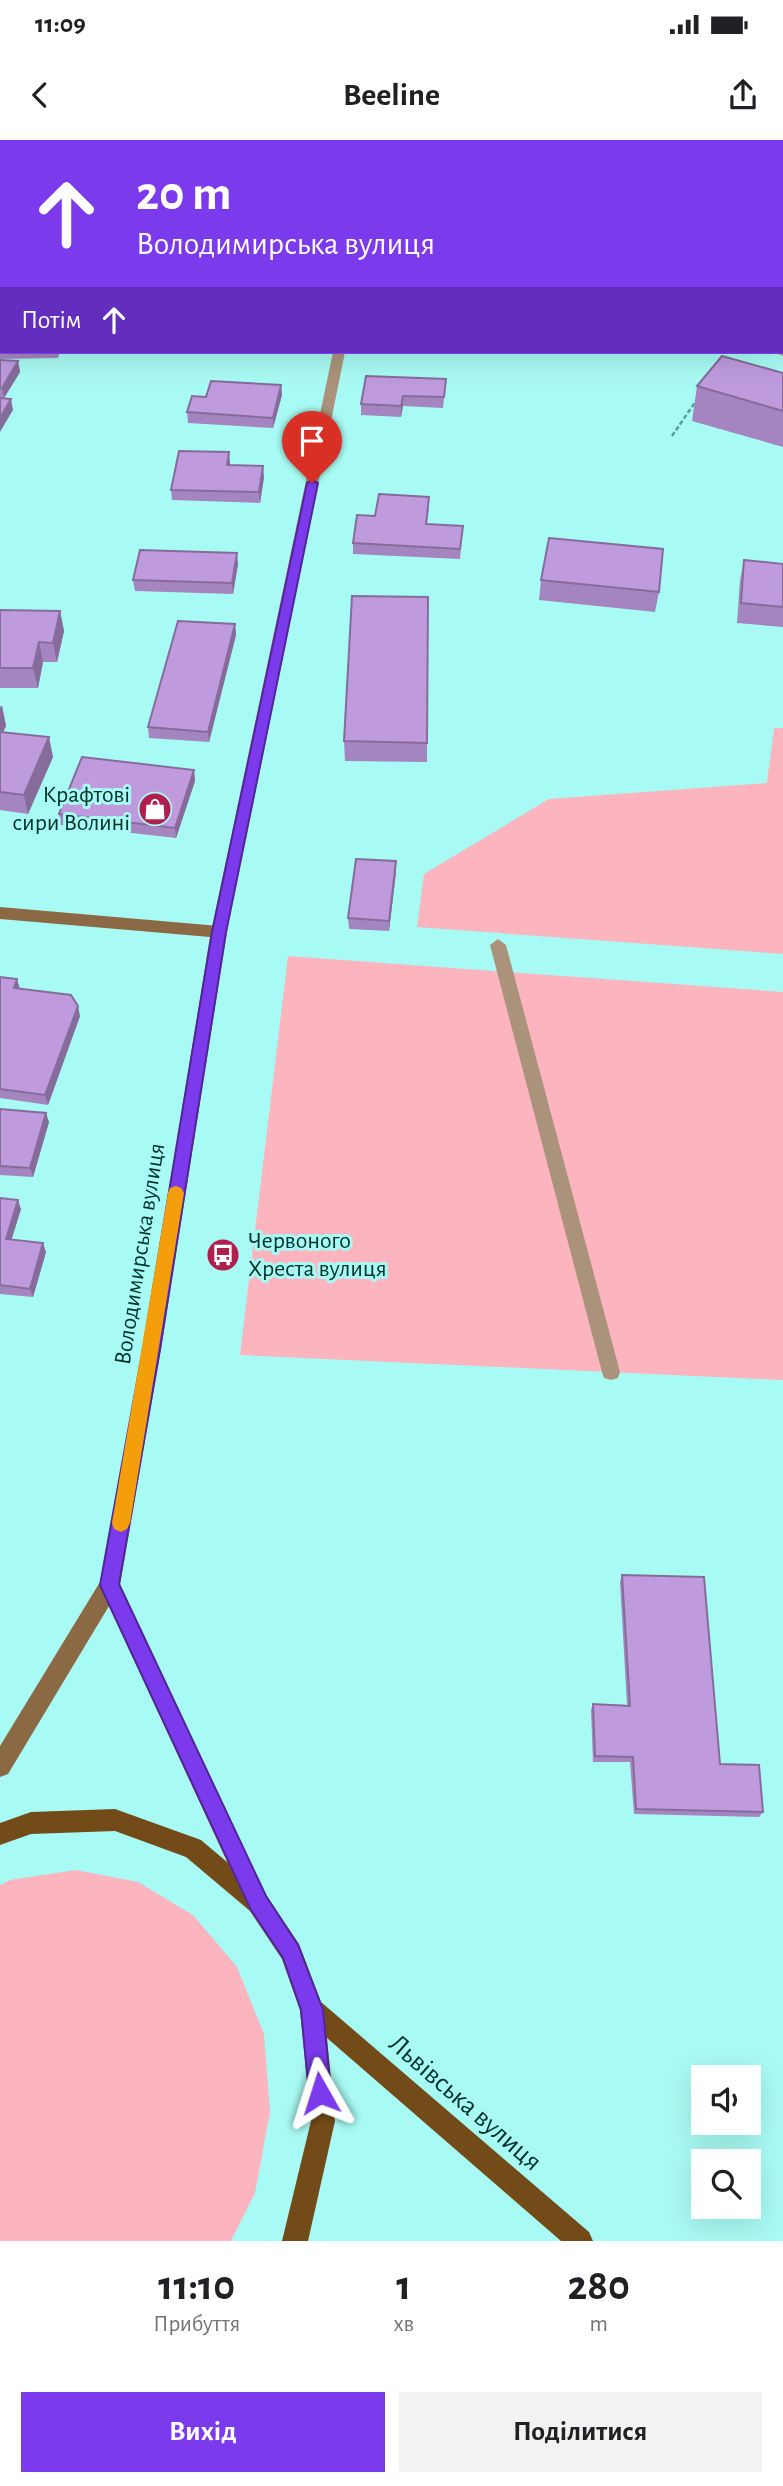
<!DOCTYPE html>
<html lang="uk">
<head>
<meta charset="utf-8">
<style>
  body { margin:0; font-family:"Alegreya Sans",sans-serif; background:#f2f2f2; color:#202124; height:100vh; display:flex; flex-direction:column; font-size:26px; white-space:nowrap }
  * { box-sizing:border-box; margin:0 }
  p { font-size:23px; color:#757577 }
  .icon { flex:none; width:38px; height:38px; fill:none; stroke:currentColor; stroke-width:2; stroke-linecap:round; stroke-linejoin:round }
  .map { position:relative; height:2101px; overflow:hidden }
  .side { display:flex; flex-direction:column; background:#fff; flex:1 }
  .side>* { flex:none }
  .top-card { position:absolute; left:0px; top:0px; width:784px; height:214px; box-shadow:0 7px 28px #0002; background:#7c3aed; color:#fff; overflow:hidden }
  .fabs { position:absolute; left:691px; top:1925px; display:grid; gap:14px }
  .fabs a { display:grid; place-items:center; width:70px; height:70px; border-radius:0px; background:#fff; box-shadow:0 7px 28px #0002; font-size:35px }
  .pin { position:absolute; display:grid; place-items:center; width:60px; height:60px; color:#fff; margin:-72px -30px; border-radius:50% 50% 50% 0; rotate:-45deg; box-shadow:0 0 7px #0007 }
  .pin .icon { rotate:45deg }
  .me { position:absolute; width:77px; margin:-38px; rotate:354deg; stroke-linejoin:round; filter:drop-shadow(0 0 5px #0008) }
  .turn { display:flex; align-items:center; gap:24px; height:147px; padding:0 21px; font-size:32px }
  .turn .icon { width:91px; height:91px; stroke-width:2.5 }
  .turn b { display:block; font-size:49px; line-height:60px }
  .then { display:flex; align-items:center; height:66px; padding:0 21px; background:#0003; gap:14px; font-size:26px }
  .eta { display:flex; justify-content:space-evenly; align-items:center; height:119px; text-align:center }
  .eta b { font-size:42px; font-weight:700; line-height:49px }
  .primary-button { display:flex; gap:14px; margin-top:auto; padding:14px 21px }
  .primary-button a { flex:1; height:80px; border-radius:0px; background:#7c3aed; color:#fff; font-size:28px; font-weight:700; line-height:80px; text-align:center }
  .primary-button a+a { background:#f2f2f2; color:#202124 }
  .status { display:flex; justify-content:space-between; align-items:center; height:49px; padding:0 35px; background:#fff; direction:ltr }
  .status svg { height:19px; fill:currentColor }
  header { display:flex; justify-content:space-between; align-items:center; height:91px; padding:0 21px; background:#fff; font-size:32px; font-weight:700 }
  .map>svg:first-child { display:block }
  .green { fill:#fcb4bf }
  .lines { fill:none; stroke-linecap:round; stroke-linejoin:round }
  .path { stroke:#599d98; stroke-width:2.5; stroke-dasharray:4.5 2.5; stroke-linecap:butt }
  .lane { fill:#aa937a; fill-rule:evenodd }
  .street { fill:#aa937a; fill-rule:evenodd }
  .secondary { fill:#8a6944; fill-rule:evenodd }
  .primary { fill:#724b18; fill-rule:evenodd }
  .wall { fill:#a485bf }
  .shaded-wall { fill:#866c9b }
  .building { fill:#bf9bde; stroke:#866c9b; stroke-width:2 }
  .route { fill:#7c3aed; stroke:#51269a; stroke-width:2 }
  .slow { fill:#f59e0b }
  .labels { text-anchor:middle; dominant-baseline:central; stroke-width:6; stroke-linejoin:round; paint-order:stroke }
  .poi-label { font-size:24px; fill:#003330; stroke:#a8fbf4; text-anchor:end }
  .street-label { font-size:24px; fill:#003330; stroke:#a8fbf4 }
  .near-street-label { font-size:28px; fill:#003330; stroke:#a8fbf4 }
</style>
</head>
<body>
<div class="status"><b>11:09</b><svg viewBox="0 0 49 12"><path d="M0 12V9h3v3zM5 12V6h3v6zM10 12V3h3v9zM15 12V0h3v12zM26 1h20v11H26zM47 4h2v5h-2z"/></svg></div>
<header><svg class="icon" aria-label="back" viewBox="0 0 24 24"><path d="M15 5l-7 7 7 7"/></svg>Beeline<svg class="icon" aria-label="share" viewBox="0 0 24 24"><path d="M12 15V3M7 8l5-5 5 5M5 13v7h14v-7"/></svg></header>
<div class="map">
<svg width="783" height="2101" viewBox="0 0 783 2101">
  <rect width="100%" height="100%" fill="#a8fbf4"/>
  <!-- green -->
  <path class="green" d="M774,588H783V814L417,787L424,734L549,659L767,643Z
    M288,816L783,852V1240L240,1215Z
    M76,1730L138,1742L193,1775L237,1827L264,1894L270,1972L255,2053L231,2101H0V1745L10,1740Z"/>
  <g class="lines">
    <!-- path -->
    <path class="path" d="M672,296L698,258"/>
    <!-- lane -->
    <path class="lane" d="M0,165H2V171H0Z
      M498,799L506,805L620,1232L618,1238L611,1240L604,1238L602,1232L490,805Z"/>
    <!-- street -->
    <path class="street" d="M57,0H67L56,2Z
      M377,0H387V2H377Z
      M0,117H2L0,126Z
      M783,210V216L773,212H782Z
      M333,212H345L227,792L219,798L211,792Z"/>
    <!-- secondary -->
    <path class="secondary" d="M0,767L219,786L227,792L161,1209L120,1445L264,1751L267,1759L264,1767L256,1770L248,1767L109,1466L8,1634L0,1637V1606L100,1442L143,1209L210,797L0,779Z"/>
    <!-- primary -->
    <path class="primary" d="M115,1669L201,1700L266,1755L299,1804L321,1862L589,2092L593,2101H561L327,1898L335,1981L308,2101H282L311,1981L300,1870L282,1819L250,1771L186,1717L115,1691L31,1694L0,1705V1683L31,1672Z"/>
  </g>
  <!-- wall -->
  <path class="wall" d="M0,0H43L41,2H2V9H0Z
    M108,0H150V2H108Z
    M0,19H2V87L0,89Z
    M0,182H2V212H60L58,218L0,219Z
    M0,220L18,221L20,232L4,258H0Z
    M783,233V307L692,281L697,246Z
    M446,239L443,268L403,266L401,277L361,275V264Z
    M281,245L282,255L273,288L188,283L187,272L206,257Z
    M230,323V325L264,337L260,363L172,360L171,350Z
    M429,368L427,384L463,386L460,419L353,414V403L375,376Z
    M744,420L783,424V487L737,483L740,440Z
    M238,424L233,454L135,451L133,440Z
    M541,440L659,452L655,472L539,460Z
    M428,457L427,622L345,621L344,601Z
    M0,470L60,471L64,491L57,522H43L38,548H0Z
    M235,484L236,495L209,602L149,598L148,587Z
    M0,566H2L6,586L3,592L53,617L28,674L0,670Z
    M194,630L195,641L176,698L61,685L59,674Z
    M396,721V732L389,791L349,789L348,778Z
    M0,837L20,848L80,876L48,965L0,958Z
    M0,969L49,982L33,1037L0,1035Z
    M0,1058L21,1069L11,1100L46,1112L33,1157L0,1154Z
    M622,1435L720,1624L763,1672L759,1677L634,1674L630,1622H593L591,1570L593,1564L627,1565L620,1442Z"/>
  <!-- shaded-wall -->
  <path class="shaded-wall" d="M32,0H43L41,2H30Z
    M2,73V87L0,89V76Z
    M18,221L20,232L4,258L2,248Z
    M281,245L282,255L273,288V278Z
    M403,256V266L401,277V266Z
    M11,259L13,270L0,292V278Z
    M229,312L230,323L228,336L227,325Z
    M263,326L264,337L260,363L259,352Z
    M237,413L238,424L233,454L232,443Z
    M60,471L64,491L57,522L53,503Z
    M235,484L236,495L209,602L208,592Z
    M39,502L43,522L38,548L33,528Z
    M2,566L6,586L0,599V569Z
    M49,597L53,617L28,674L24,655Z
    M194,630L195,641L176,698L175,688Z
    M396,721V732L389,791V781Z
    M17,839L20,849L14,848Z
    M78,866L80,876L48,965L45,955Z
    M46,973L49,982L33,1037L30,1028Z
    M18,1060L21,1069L9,1108L6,1099Z
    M43,1103L46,1112L33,1157L30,1149Z"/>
  <!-- building -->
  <path class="building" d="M5,0H32L30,2H16Z
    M0,44L2,45V73L0,76Z
    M0,182H2V208H0Z
    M722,216L783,233V271L697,246Z
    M0,220L18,221L2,248H0Z
    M366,236L446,239L444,257L403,256L401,266L361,264Z
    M211,241L281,245L273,278L187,272L192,256L206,257Z
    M0,258L11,259L0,278Z
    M179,311L229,312L227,325L263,326L259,352L171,350Z
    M379,354L429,357L426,384L463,386L460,409L353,403L357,375L375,376Z
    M549,398L663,409L659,452L541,440Z
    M140,410L237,413L232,443L133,440Z
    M744,420L783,424V467L741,463Z
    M352,456L428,457L427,603L344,601Z
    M0,470L60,471L53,503L39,502L33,528H0Z
    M178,481L235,484L208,592L148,587Z
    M0,592L49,597L24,655L0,652Z
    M82,617L194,630L175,688L59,674Z
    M356,719L396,721L389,781L348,778Z
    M0,837L17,839L14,848L71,855L78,866L45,955L0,949Z
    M0,969L46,973L30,1028L0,1026Z
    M0,1058L18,1060L6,1099L43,1103L30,1149L0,1145Z
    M622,1435L704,1437L720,1624L759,1625L763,1672L636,1669L633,1617L595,1616L593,1564L630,1566Z"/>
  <!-- route -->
  <path class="route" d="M312,340L318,343L226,792L160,1209L119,1444L266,1756L298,1805L323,1870L331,1953L328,1961L320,1964L313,1961L309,1953L301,1870L283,1818L251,1770L100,1445L143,1209L212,792L307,343Z"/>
  <!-- slow -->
  <path class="slow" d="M176,1046L181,1048L184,1053L130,1383L127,1389L121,1392L114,1389L112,1383L168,1053L170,1048Z"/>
  <!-- icons -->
  <defs>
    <symbol id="shop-disc" viewBox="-11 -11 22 22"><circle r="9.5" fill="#af1e4d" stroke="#a8fbf4"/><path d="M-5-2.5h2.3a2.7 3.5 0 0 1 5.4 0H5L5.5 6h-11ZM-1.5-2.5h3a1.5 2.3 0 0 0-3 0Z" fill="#fff"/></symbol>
    <symbol id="bus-disc" viewBox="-11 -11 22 22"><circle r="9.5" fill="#af1e4d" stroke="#a8fbf4"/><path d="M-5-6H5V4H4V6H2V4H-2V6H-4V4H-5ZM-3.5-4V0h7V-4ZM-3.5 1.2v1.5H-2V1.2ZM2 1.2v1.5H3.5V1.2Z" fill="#fff"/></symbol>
  </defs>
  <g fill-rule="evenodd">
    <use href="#shop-disc" x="136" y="650" width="38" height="38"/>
    <use href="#bus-disc" x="204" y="1096" width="38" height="38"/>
  </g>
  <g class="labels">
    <!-- poi labels -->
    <g class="poi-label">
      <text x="130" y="655">Крафтові<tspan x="130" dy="28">сири Волині</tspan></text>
      <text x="248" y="1101" text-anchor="start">Червоного<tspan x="248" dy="28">Хреста вулиця</tspan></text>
    </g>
    <!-- street labels -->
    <g class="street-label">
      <text transform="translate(140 1114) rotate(-81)">Володимирська вулиця</text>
    </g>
    <!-- near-street labels -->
    <g class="near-street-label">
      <text transform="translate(465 1963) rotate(41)">Львівська вулиця</text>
    </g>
  </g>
</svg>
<div class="fabs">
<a><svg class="icon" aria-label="sound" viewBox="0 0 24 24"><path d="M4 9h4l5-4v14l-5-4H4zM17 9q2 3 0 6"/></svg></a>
<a><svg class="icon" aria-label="search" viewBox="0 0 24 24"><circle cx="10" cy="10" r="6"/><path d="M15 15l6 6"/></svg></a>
</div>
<div class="pin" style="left:312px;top:343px;background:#d93025"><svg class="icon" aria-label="arrive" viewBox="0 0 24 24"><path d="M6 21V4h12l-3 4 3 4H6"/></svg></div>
<svg class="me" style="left:320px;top:1953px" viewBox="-20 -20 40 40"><path d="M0-17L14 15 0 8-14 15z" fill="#7c3aed" stroke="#fff" stroke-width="4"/></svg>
<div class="top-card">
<div class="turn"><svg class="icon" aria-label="ahead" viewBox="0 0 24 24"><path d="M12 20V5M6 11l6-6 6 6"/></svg><div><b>20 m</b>Володимирська вулиця</div></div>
<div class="then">Потім<svg class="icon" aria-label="ahead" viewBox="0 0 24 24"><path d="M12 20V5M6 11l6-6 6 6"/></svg></div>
</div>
</div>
<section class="side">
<div class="eta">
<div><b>11:10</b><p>Прибуття</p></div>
<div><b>1</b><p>хв</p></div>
<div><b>280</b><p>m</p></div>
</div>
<div class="primary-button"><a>Вихід</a><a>Поділитися</a></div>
</section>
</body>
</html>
